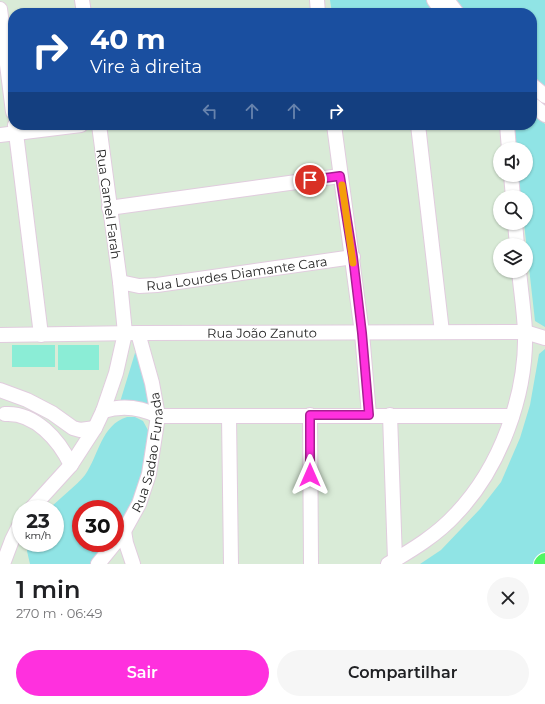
<!DOCTYPE html>
<html lang="pt">
<head>
<meta charset="utf-8">
<style>
  body { margin:0; font-family:Montserrat,sans-serif; background:#f6f6f6; color:#202124; height:100vh; display:flex; flex-direction:column; font-size:15px; white-space:nowrap }
  * { box-sizing:border-box; margin:0 }
  p { font-size:13px; color:#757577 }
  .icon { flex:none; width:22px; height:22px; fill:none; stroke:currentColor; stroke-width:2; stroke-linecap:round; stroke-linejoin:round }
  .map { position:relative; height:564px; overflow:hidden }
  .drawer { display:flex; flex-direction:column; background:#fff; flex:1 }
  .drawer>* { flex:none }
  .banner { position:absolute; left:8px; top:8px; width:529px; height:122px; border-radius:16px; box-shadow:0 1px 3px #0004; background:#1a4fa0; color:#fff; overflow:hidden }
  .buttons { position:absolute; left:493px; top:142px; display:grid; gap:8px }
  .buttons a { display:grid; place-items:center; width:40px; height:40px; border-radius:50%; background:#fff; box-shadow:0 1px 3px #0004; font-size:20px }
  .speed { position:absolute; left:12px; top:500px; display:flex; gap:8px; font-size:20px; font-weight:700; text-align:center }
  .speed>* { display:grid; place-content:center; width:52px; height:52px; border-radius:50%; background:#fff; box-shadow:0 1px 3px #0004; line-height:1 }
  .speed small { font-size:10px; font-weight:400 }
  .speed .limit { border:6px solid #d22; background:#fff; color:#111 }
  .pin { position:absolute; display:grid; place-items:center; width:34px; height:34px; color:#fff; margin:-17px; border:2px solid #fff; border-radius:50%; box-shadow:0 1px 4px #0007 }
  .me { position:absolute; width:44px; margin:-22px; rotate:0deg; stroke-linejoin:round; filter:drop-shadow(0 0 3px #0008) }
  .turn { display:flex; align-items:center; gap:14px; height:84px; padding:0 16px; font-size:18px }
  .turn .icon { width:52px; height:52px; stroke-width:2.5 }
  .turn b { display:block; font-size:28px; line-height:34px }
  .lanes { display:flex; align-items:center; height:38px; padding:0 16px; background:#0003; justify-content:center; gap:20px; direction:ltr }
  .lanes .off { opacity:.35 }
  .round { display:grid; place-items:center; flex:none; width:42px; height:42px; border-radius:21px; background:#f6f6f6 }
  .summary { display:flex; align-items:center; justify-content:space-between; height:68px; padding:0 16px }
  h1 { font-size:24px; font-weight:600; line-height:30px }
  .button { display:flex; gap:8px; margin-top:auto; padding:8px 16px }
  .button a { flex:1; height:46px; border-radius:24px; background:#ff30de; color:#fff; font-size:16px; font-weight:600; line-height:46px; text-align:center }
  .button a+a { background:#f6f6f6; color:#202124 }
  .map>svg:first-child { display:block }
  .green { fill:#90e4e5 }
  .pitch { fill:#8bedd6 }
  .lines { fill:none; stroke-linecap:round; stroke-linejoin:round }
  .minor-casing { stroke:#e1ccde; stroke-width:16 }
  .major-casing { stroke:#fff; stroke-width:20 }
  .minor { stroke:#fff; stroke-width:14 }
  .major { stroke:#50f663; stroke-width:18 }
  .route-casing { stroke:#a61f90; stroke-width:10 }
  .route { stroke:#ff30de; stroke-width:7 }
  .slow { stroke:#f59e0b; stroke-width:7 }
  .labels { text-anchor:middle; dominant-baseline:central; stroke-width:3; stroke-linejoin:round; paint-order:stroke }
  .street-label { font-size:13px; fill:#272727; stroke:#fff }
</style>
</head>
<body>
<div class="map">
<svg width="545" height="564" viewBox="0 0 545 564">
  <rect width="100%" height="100%" fill="#d9ebd7"/>
  <!-- green -->
  <path class="green" d="M330,0H426L436,13H332Z
    M457,0H545V91L532,79V13H466Z
    M532,113L545,124V327L535,321L524,223H526V197H521L518,175H526V149H515L513,125H532Z
    M545,349V554L535,564H420L441,550L480,509L501,482L520,438L530,405L539,354Z
    M139,351L153,410L120,402L135,353Z
    M127,417H135L143,421L149,432L145,478L115,538V509H81V543H111L94,564H30L27,551L29,543H55V509H49C59,499 77,485 85,475C99,455 101,425 127,417Z"/>
  <!-- pitch -->
  <path class="pitch" d="M12,345H55V367H12Z
    M58,345H99V370H58Z"/>
  <g class="lines">
    <defs>
      <g id="minor">
        <path d="M82,0L84,13"/>
        <path d="M317,0L318,13"/>
        <path d="M434,0L443,13"/>
        <path d="M447,0L457,13"/>
        <path d="M0,9L13,112"/>
        <path d="M532,85L545,96"/>
        <path d="M532,104L545,115"/>
        <path d="M15,125L41,335"/>
        <path d="M334,125L362,333L369,415"/>
        <path d="M418,125L442,332"/>
        <path d="M507,125L509,149"/>
        <path d="M0,135L81,125"/>
        <path d="M511,175L513,197"/>
        <path d="M109,208L340,176"/>
        <path d="M515,223L517,245"/>
        <path id="s1" d="M120,282L139,286L157,285L353,257"/>
        <path id="s2" d="M0,335L138,333L525,332L545,338"/>
        <path d="M0,390L27,400L52,413L73,428L80,430L95,428"/>
        <path d="M103,411C122,405 140,407 158,416H512"/>
        <path d="M5,414C35,412 59,440 71,465"/>
        <path d="M310,415L311,564"/>
        <path d="M390,415L395,560"/>
        <path d="M229,416L231,564"/>
        <path d="M31,509L71,465L95,428L103,411L116,373L125,333L120,282L99,125"/>
        <path d="M124,531L126,543L133,564"/>
        <path id="s3" d="M115,543L124,531L139,504L149,474L158,416L152,383L138,333"/>
        <path d="M3,564L12,540L21,522"/>
        <path d="M98,564L115,543"/>
        <path d="M388,564C412,550 437,535 456,514C500,468 527,395 525,331C524,311 521,291 519,271"/>
      </g>
      <path id="major" d="M543,564L545,562"/>
    </defs>
    <!-- minor casing -->
    <use href="#minor" class="minor-casing"/>
    <!-- major casing -->
    <use href="#major" class="major-casing"/>
    <!-- minor -->
    <use href="#minor" class="minor"/>
    <!-- major -->
    <use href="#major" class="major"/>
  </g>
  <g class="lines">
    <defs>
      <path id="route" d="M310,180L340,176L353,257L362,333L369,415H310V475"/>
    </defs>
    <!-- route casing -->
    <use href="#route" class="route-casing"/>
    <!-- route -->
    <use href="#route" class="route"/>
    <!-- slow -->
    <path class="slow" d="M342,185L353,263"/>
  </g>
  <g class="labels">
    <!-- street labels -->
    <g class="street-label">
      <text transform="translate(109 204) rotate(82)">Rua Camel Farah</text>
      <text stroke="none"><textPath href="#s1" startOffset="118">Rua Lourdes Diamante Cara</textPath></text>
      <text stroke="none"><textPath href="#s2" startOffset="262">Rua João Zanuto</textPath></text>
      <text stroke="none"><textPath href="#s3" startOffset="99">Rua Sadao Funada</textPath></text>
    </g>
  </g>
</svg>
<div class="buttons">
<a><svg class="icon" aria-label="sound" viewBox="0 0 24 24"><path d="M4 9h4l5-4v14l-5-4H4zM17 9q2 3 0 6"/></svg></a>
<a><svg class="icon" aria-label="search" viewBox="0 0 24 24"><circle cx="10" cy="10" r="6"/><path d="M15 15l6 6"/></svg></a>
<a><svg class="icon" aria-label="layers" viewBox="0 0 24 24"><path d="M12 4l9 5-9 5-9-5zM3 14l9 5 9-5"/></svg></a>
</div>
<div class="speed"><div>23<small>km/h</small></div><div class="limit">30</div></div>
<div class="pin" style="left:310px;top:180px;background:#d93025"><svg class="icon" aria-label="arrive" viewBox="0 0 24 24"><path d="M6 21V4h12l-3 4 3 4H6"/></svg></div>
<svg class="me" style="left:310px;top:475px" viewBox="-20 -20 40 40"><path d="M0-17L14 15 0 8-14 15z" fill="#ff30de" stroke="#fff" stroke-width="4"/></svg>
<div class="banner">
<div class="turn"><svg class="icon" aria-label="right" viewBox="0 0 24 24"><path d="M7 20v-9h11M14 6l5 5-5 5"/></svg><div><b>40 m</b>Vire à direita</div></div>
<div class="lanes"><svg class="icon off" aria-label="left" viewBox="0 0 24 24"><path d="M17 20v-9H6M10 6l-5 5 5 5"/></svg><svg class="icon off" aria-label="ahead" viewBox="0 0 24 24"><path d="M12 20V5M6 11l6-6 6 6"/></svg><svg class="icon off" aria-label="ahead" viewBox="0 0 24 24"><path d="M12 20V5M6 11l6-6 6 6"/></svg><svg class="icon" aria-label="right" viewBox="0 0 24 24"><path d="M7 20v-9h11M14 6l5 5-5 5"/></svg></div>
</div>
</div>
<section class="drawer">
<div class="summary"><div><h1>1 min</h1><p>270 m · 06:49</p></div><a class="round"><svg class="icon" aria-label="close" viewBox="0 0 24 24"><path d="M6 6l12 12M18 6L6 18"/></svg></a></div>
<div class="button"><a>Sair</a><a>Compartilhar</a></div>
</section>
</body>
</html>
